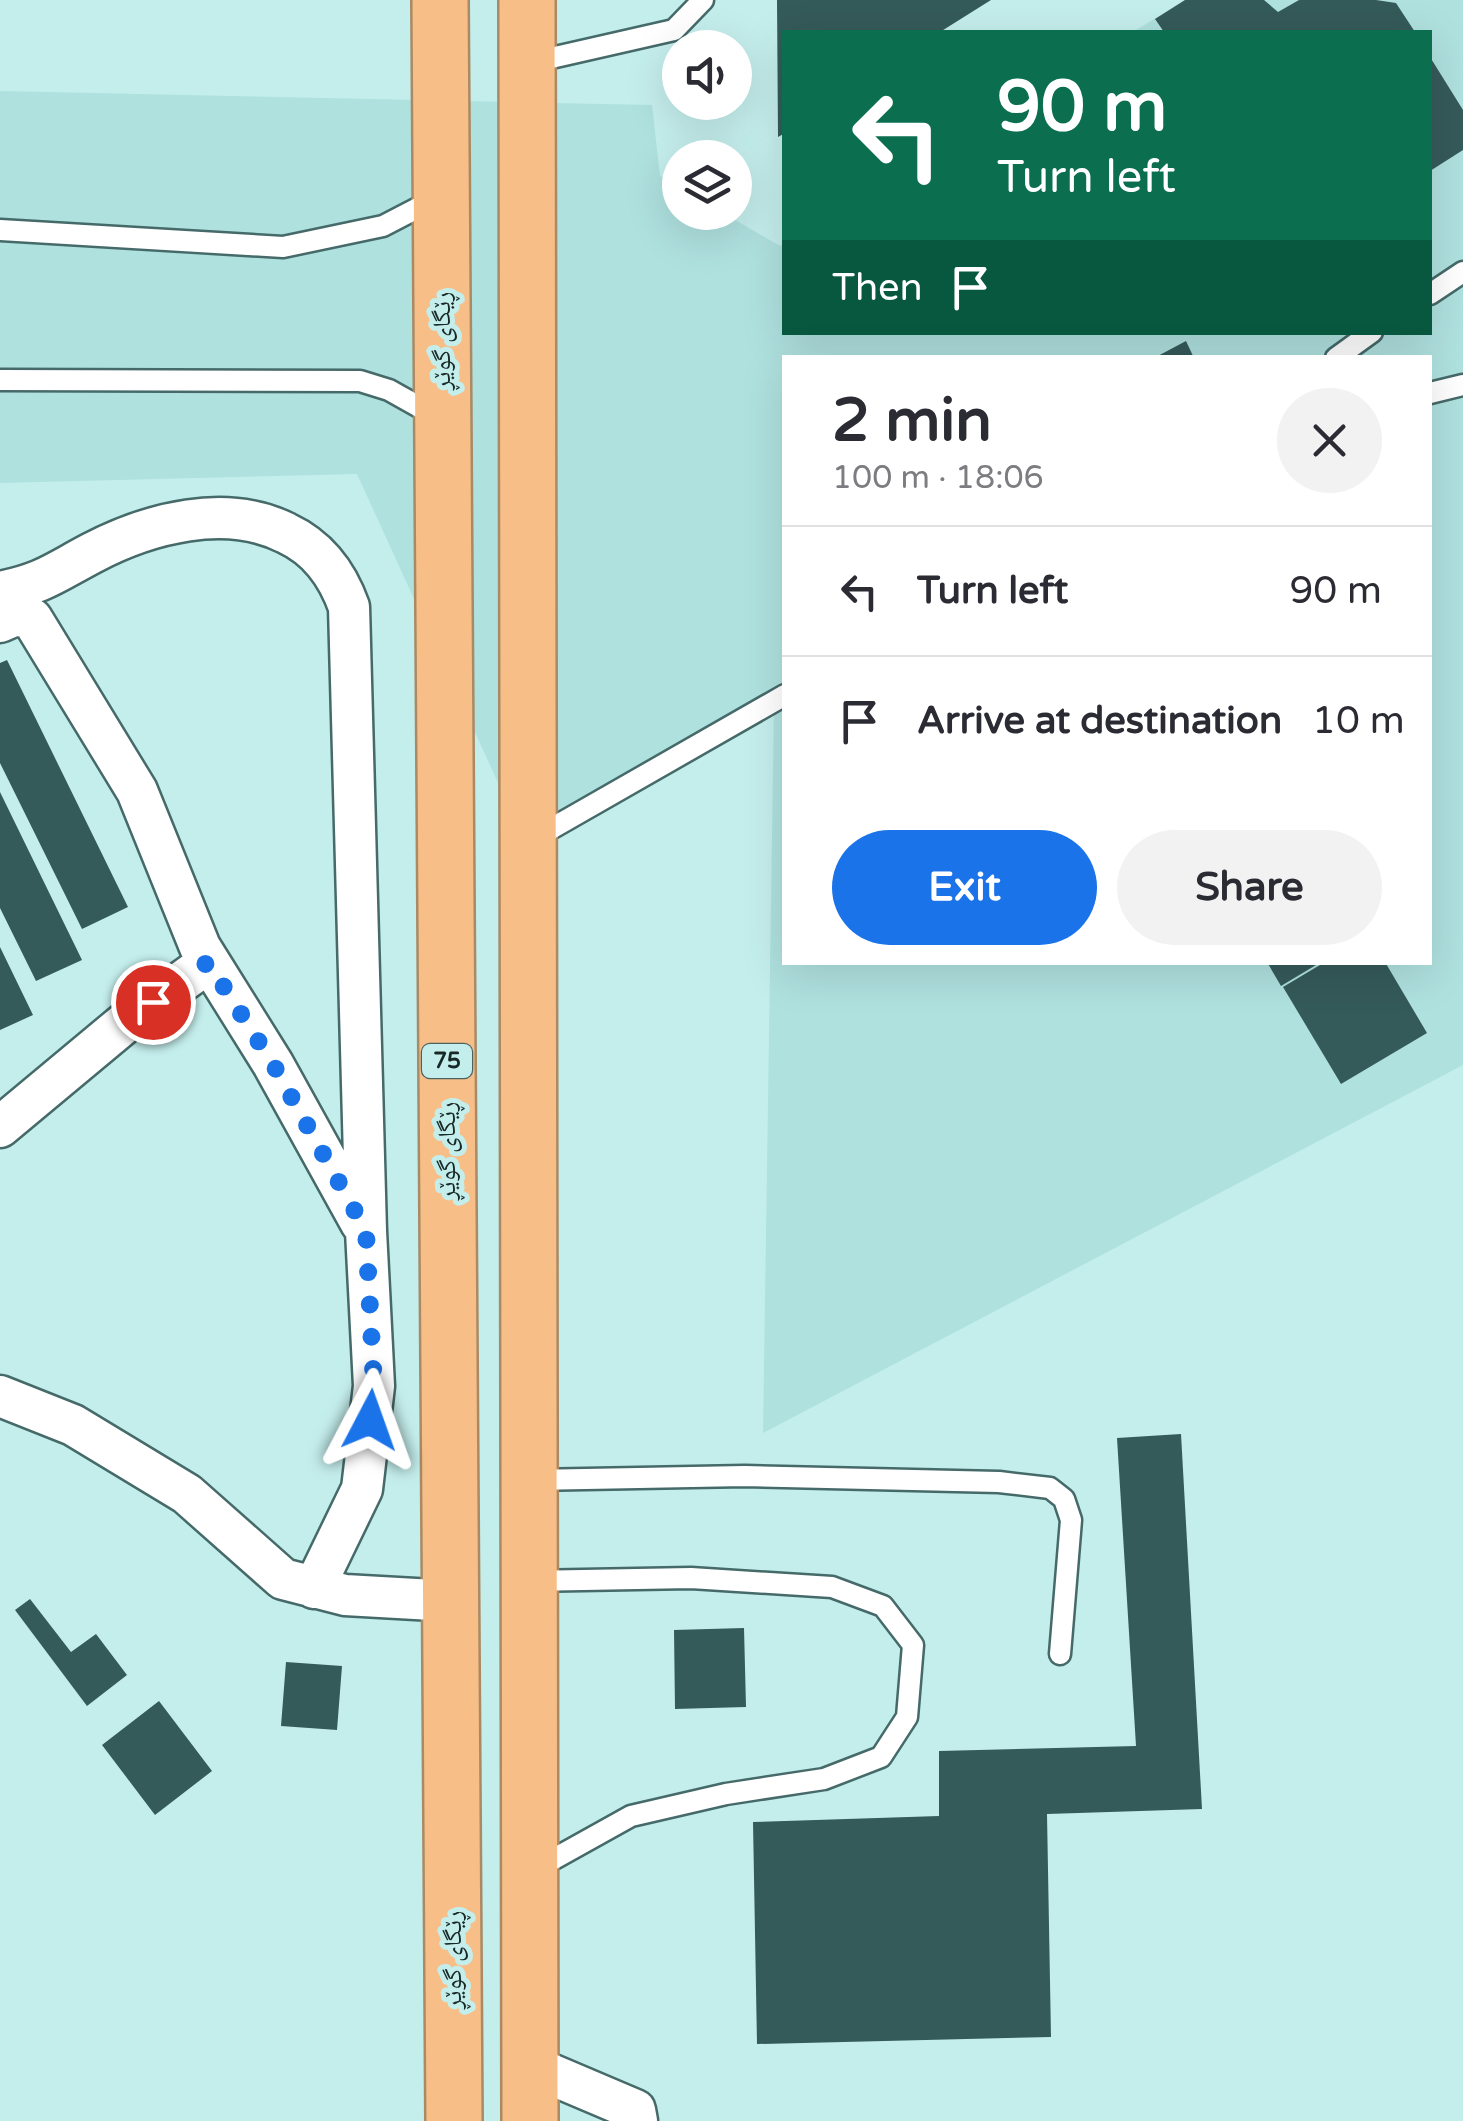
<!DOCTYPE html>
<html lang="en">
<head>
<meta charset="utf-8">
<style>
  body { margin:0; font-family:"Varela Round","Noto Naskh Arabic",sans-serif; background:#f2f2f3; color:#2b2b33; height:100vh; display:flex; flex-direction:column; font-size:38px; white-space:nowrap }
  * { box-sizing:border-box; margin:0 }
  p { font-size:32px; color:#7c7c81 }
  .icon { flex:none; width:55px; height:55px; fill:none; stroke:currentColor; stroke-width:2; stroke-linecap:round; stroke-linejoin:round }
  .map { position:relative; flex:1; overflow:hidden }
  .panel { position:absolute; left:782px; top:355px; width:650px; height:610px; display:flex; flex-direction:column; background:#fff; border-radius:0px; box-shadow:0 10px 40px #0002 }
  .panel>* { flex:none }
  .banner { position:absolute; left:782px; top:30px; width:650px; height:305px; border-radius:0px; box-shadow:0 10px 40px #0002; background:#0b6e4f; color:#fff; overflow:hidden }
  .buttons { position:absolute; left:662px; top:30px; display:grid; gap:20px }
  .buttons a { display:grid; place-items:center; width:90px; height:90px; border-radius:50%; background:#fff; box-shadow:0 10px 40px #0002; font-size:50px }
  .pin { position:absolute; display:grid; place-items:center; width:85px; height:85px; color:#fff; margin:-42px; border:5px solid #fff; border-radius:50%; box-shadow:0 2px 10px #0007 }
  .me { position:absolute; width:110px; margin:-55px; rotate:4deg; stroke-linejoin:round; filter:drop-shadow(0 0 8px #0008) }
  .turn { display:flex; align-items:center; gap:35px; height:210px; padding:0 50px; font-size:45px }
  .turn .icon { width:130px; height:130px; stroke-width:2.5 }
  .turn b { display:block; font-size:70px; line-height:85px }
  .then { display:flex; align-items:center; height:95px; padding:0 50px; background:#0003; gap:20px; font-size:38px }
  .round { display:grid; place-items:center; flex:none; width:105px; height:105px; border-radius:52px; background:#f2f2f3 }
  .headline { display:flex; align-items:center; justify-content:space-between; height:170px; padding:0 50px }
  h1 { font-size:60px; font-weight:700; line-height:75px }
  .primary-button { display:flex; gap:20px; margin-top:auto; padding:20px 50px }
  .primary-button a { flex:1; height:115px; border-radius:60px; background:#1a73e8; color:#fff; font-size:40px; font-weight:700; line-height:115px; text-align:center }
  .primary-button a+a { background:#f2f2f3; color:#2b2b33 }
  ul { padding:0; list-style:none }
  li { display:flex; align-items:center; gap:30px; height:130px; padding:0 50px; border-top:2px solid #e1e1e2 }
  li div { flex:1 }
  li b { display:block; font-size:38px }
  li em { font-style:normal }
  .map>svg:first-child { display:block }
  .built { fill:#afe1df; fill-rule:evenodd }
  .building { fill:#355a5a }
  .lines { fill:none; stroke-linecap:round; stroke-linejoin:round }
  .lane-casing { stroke:#456a69; stroke-width:25 }
  .street-casing { stroke:#456a69; stroke-width:45 }
  .highway-casing { stroke:#a98a65; stroke-width:60 }
  .lane { stroke:#fff; stroke-width:20 }
  .street { stroke:#fff; stroke-width:40 }
  .highway { stroke:#f7be87; stroke-width:55 }
  .route { stroke:#1a73e8; stroke-width:18; stroke-dasharray:0 32.4 }
  .labels { text-anchor:middle; dominant-baseline:central; stroke-width:10; stroke-linejoin:round; paint-order:stroke }
  .shield { fill:#c4eeec; stroke:#4c6362; stroke-width:2.5 }
  .shield-label { font-size:22px; font-weight:bold; fill:#182827 }
  .street-label { font-size:25px; fill:#182827; stroke:#c4eeec }
</style>
</head>
<body>
<div class="map">
<svg width="1463" height="2121" viewBox="0 0 1463 2121">
  <rect width="100%" height="100%" fill="#c4eeec"/>
  <!-- built -->
  <path class="built" d="M1185,0H1463V1065L763,1433L774,703L526,844L357,474L0,483V91L652,105L660,176L680,188V212L723,213L780,246L785,243V332H1430V32H1133ZM785,358H1430V962H785Z"/>
  <!-- building -->
  <path class="building" d="M777,0H991L940,32H785V133L778,137Z
    M1185,0H1264L1278,12L1299,0H1376L1396,3L1415,32H1164L1155,19Z
    M1430,57L1463,110V150L1430,171Z
    M1186,341L1194,358H1154Z
    M7,660L128,907L82,929L0,763V663Z
    M0,792L82,960L36,981L0,908Z
    M0,947L33,1015L0,1030Z
    M1267,962H1321L1281,986Z
    M1325,962H1385L1427,1033L1341,1084L1283,987Z
    M1181,1434L1202,1809L1047,1814L1051,2037L757,2044L753,1822L939,1816V1751L1136,1746L1117,1438Z
    M30,1599L71,1652L96,1634L127,1675L87,1706L15,1610Z
    M744,1628L746,1707L675,1709L674,1630Z
    M286,1662L342,1666L337,1730L281,1726Z
    M159,1701L212,1771L155,1815L102,1745Z"/>
  <g class="lines">
    <defs>
      <path id="lane" d="M529,63L674,30L703,0
        M0,230L283,247L383,226L435,199
        M1430,294L1463,272
        M1336,358L1372,332
        M0,380L360,381L389,390L439,418
        M1430,393L1463,385
        M535,838L785,695
        M532,1480L745,1476L999,1482L1050,1488L1064,1499L1071,1520L1060,1654
        M529,1581L691,1578L832,1587L883,1606L913,1645L907,1717L881,1757L824,1779L726,1794L631,1816L534,1870"/>
      <path id="street" d="M0,592C44,583 54,573 92,553C149,523 226,503 286,533C318,548 337,573 349,607L366,1231L374,1386L362,1489L314,1588
        M0,622L16,615L32,619L137,791L200,947L273,1064L361,1223
        M0,1127L126,1022L209,962
        M0,1396L73,1425L187,1494L283,1579L345,1595L451,1601
        M529,2065L635,2110L637,2121"/>
      <path id="highway" d="M440,0L454,2121
        M527,0L530,2121"/>
    </defs>
    <!-- lane casing -->
    <use href="#lane" class="lane-casing"/>
    <!-- street casing -->
    <use href="#street" class="street-casing"/>
    <!-- highway casing -->
    <use href="#highway" class="highway-casing"/>
    <!-- lane -->
    <use href="#lane" class="lane"/>
    <!-- street -->
    <use href="#street" class="street"/>
    <!-- highway -->
    <use href="#highway" class="highway"/>
  </g>
  <g class="lines">
    <!-- route -->
    <path class="route" d="M153,1002L208,962L273,1064L366,1231L374,1386L370,1420"/>
  </g>
  <g class="labels">
    <!-- shield labels -->
    <rect class="shield" x="422" y="1044" width="50" height="34" rx="8"/>
    <g class="shield-label">
      <text x="447" y="1061">75</text>
    </g>
    <!-- street labels -->
    <g class="street-label">
      <text transform="translate(442 341) rotate(-90)">ڕێگای گوێڕ</text>
      <text transform="translate(447 1151) rotate(-90)">ڕێگای گوێڕ</text>
      <text transform="translate(453 1960) rotate(-90)">ڕێگای گوێڕ</text>
    </g>
  </g>
</svg>
<div class="buttons">
<a><svg class="icon" aria-label="sound" viewBox="0 0 24 24"><path d="M4 9h4l5-4v14l-5-4H4zM17 9q2 3 0 6"/></svg></a>
<a><svg class="icon" aria-label="layers" viewBox="0 0 24 24"><path d="M12 4l9 5-9 5-9-5zM3 14l9 5 9-5"/></svg></a>
</div>
<div class="pin" style="left:153px;top:1002px;background:#d93025"><svg class="icon" aria-label="arrive" viewBox="0 0 24 24"><path d="M6 21V4h12l-3 4 3 4H6"/></svg></div>
<svg class="me" style="left:370px;top:1420px" viewBox="-20 -20 40 40"><path d="M0-17L14 15 0 8-14 15z" fill="#1a73e8" stroke="#fff" stroke-width="4"/></svg>
<div class="banner">
<div class="turn"><svg class="icon" aria-label="left" viewBox="0 0 24 24"><path d="M17 20v-9H6M10 6l-5 5 5 5"/></svg><div><b>90 m</b>Turn left</div></div>
<div class="then">Then<svg class="icon" aria-label="arrive" viewBox="0 0 24 24"><path d="M6 21V4h12l-3 4 3 4H6"/></svg></div>
</div>
<section class="panel">
<div class="headline"><div><h1>2 min</h1><p>100 m · 18:06</p></div><a class="round"><svg class="icon" aria-label="close" viewBox="0 0 24 24"><path d="M6 6l12 12M18 6L6 18"/></svg></a></div>
<ul>
<li><svg class="icon" aria-label="left" viewBox="0 0 24 24"><path d="M17 20v-9H6M10 6l-5 5 5 5"/></svg><div><b>Turn left</b></div><em>90 m</em></li>
<li><svg class="icon" aria-label="arrive" viewBox="0 0 24 24"><path d="M6 21V4h12l-3 4 3 4H6"/></svg><div><b>Arrive at destination</b></div><em>10 m</em></li>
</ul>
<div class="primary-button"><a>Exit</a><a>Share</a></div>
</section>
</div>
</body>
</html>
